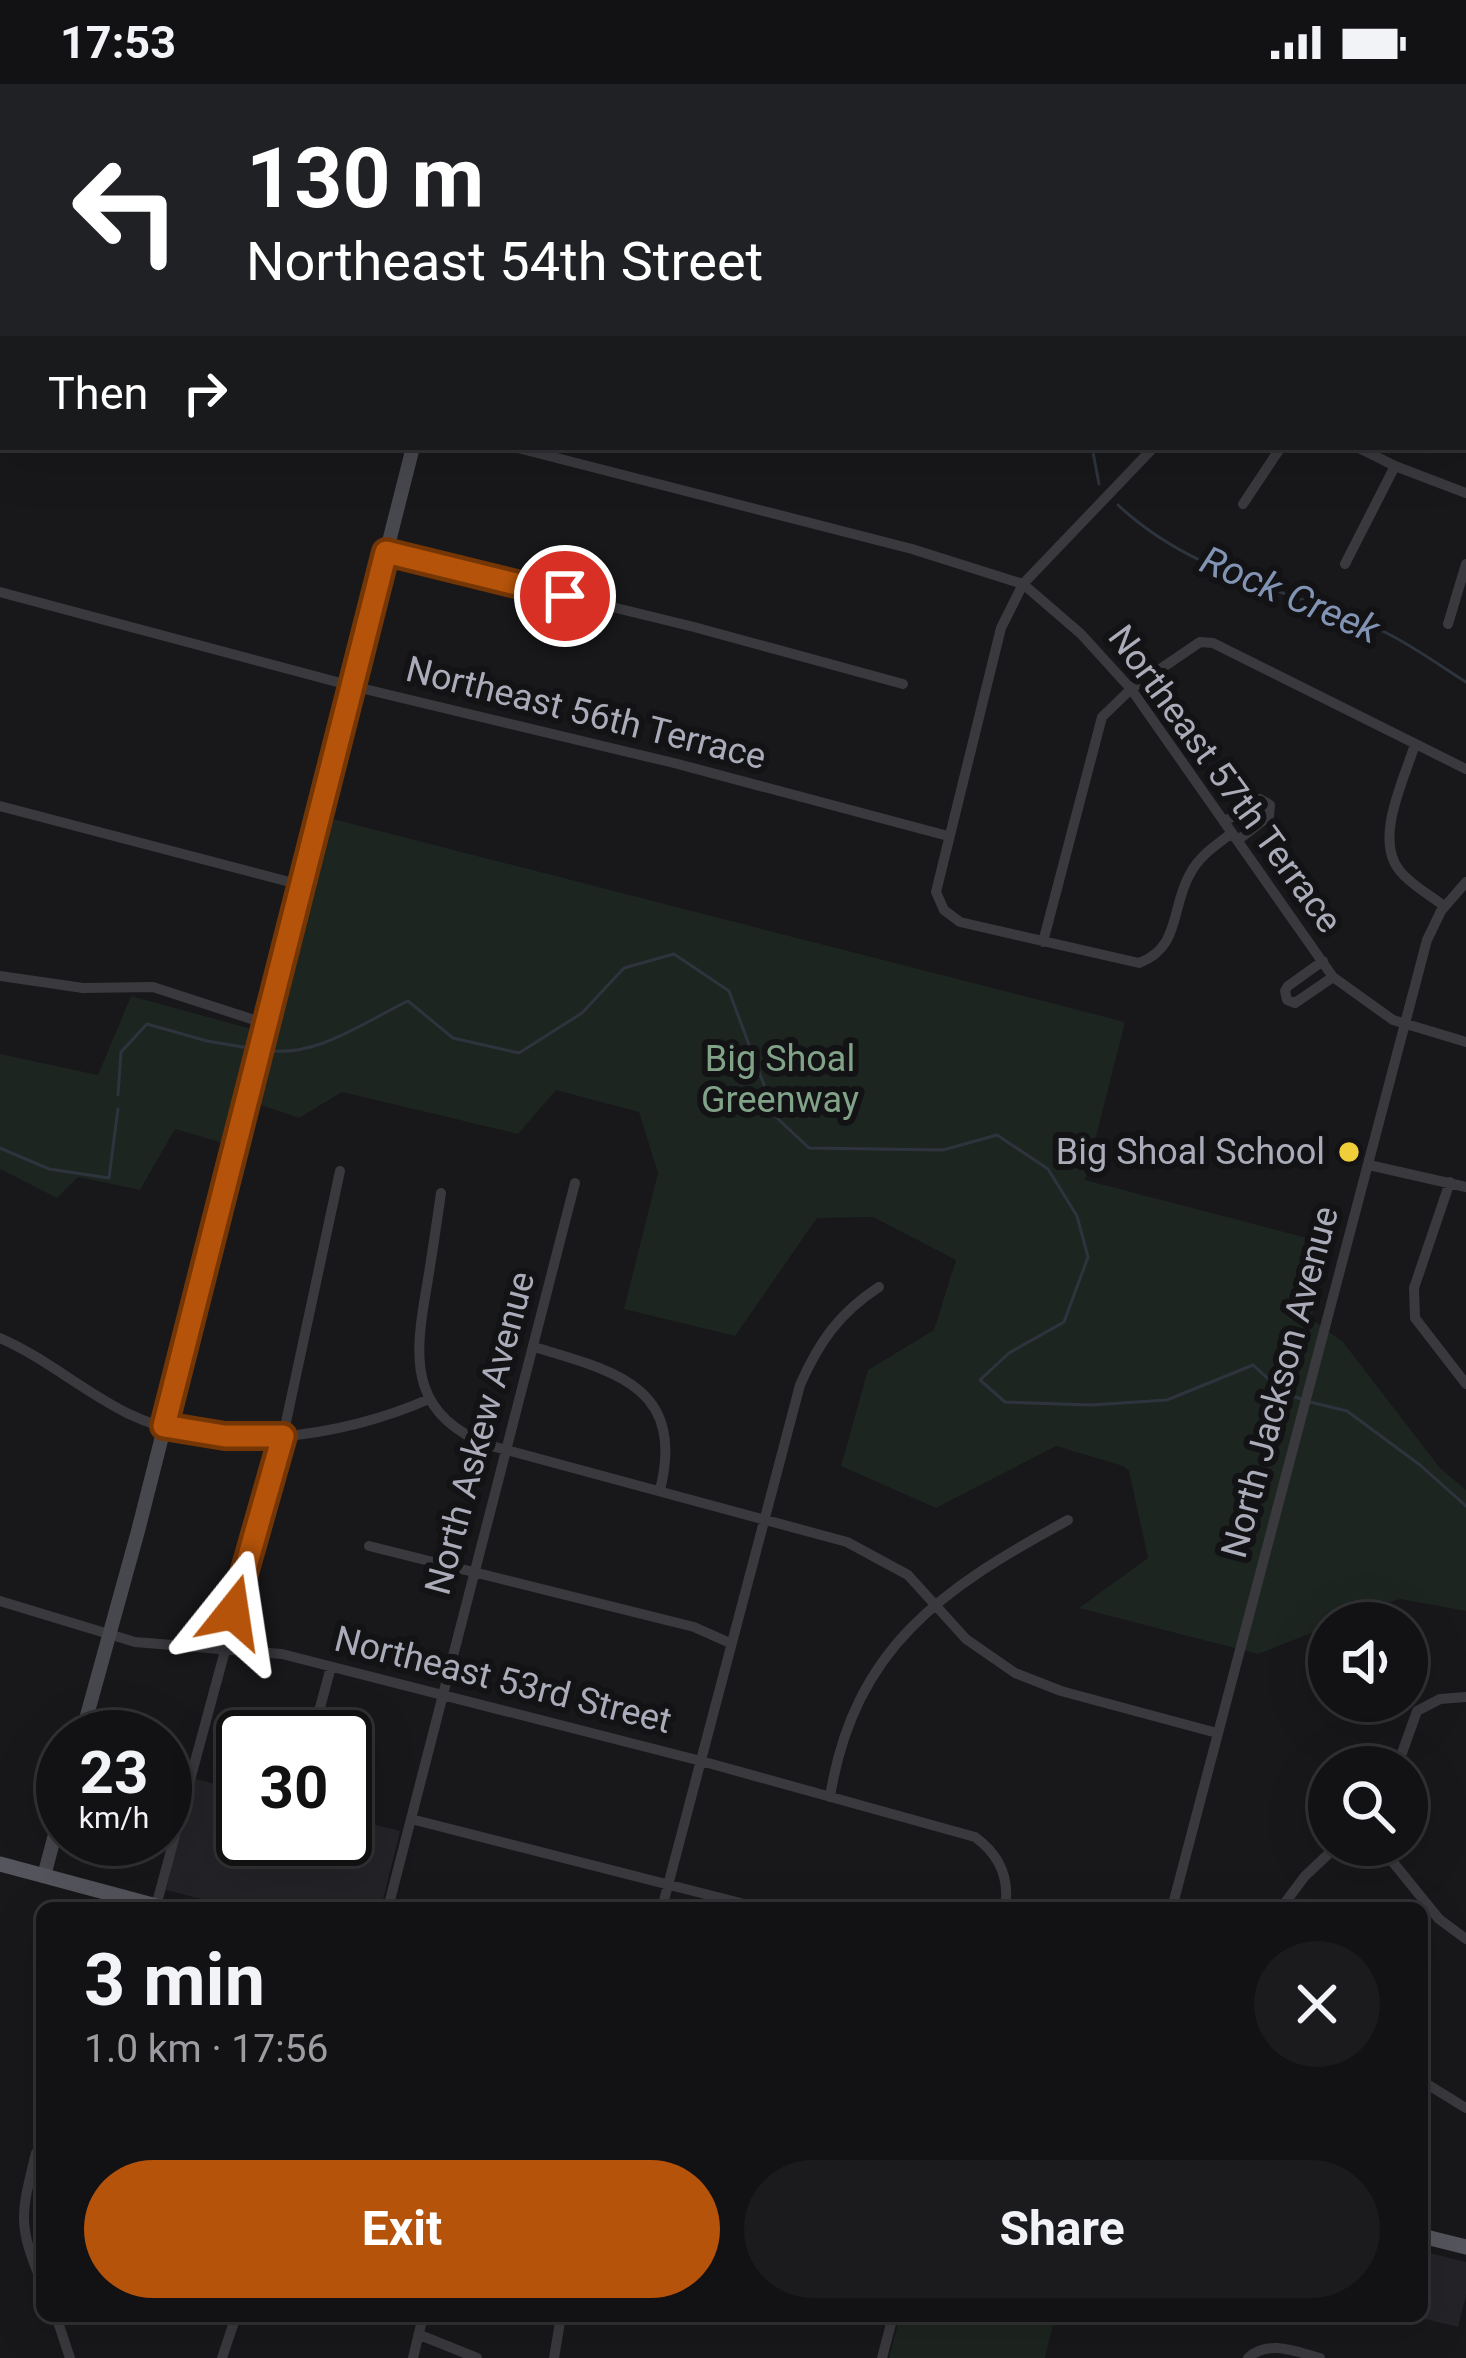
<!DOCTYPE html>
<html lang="en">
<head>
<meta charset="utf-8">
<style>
  body { margin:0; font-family:Roboto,sans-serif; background:#1b1a1d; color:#f1f3f6; height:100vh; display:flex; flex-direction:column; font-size:45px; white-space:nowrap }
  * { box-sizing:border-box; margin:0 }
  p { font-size:39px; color:#9c9da0 }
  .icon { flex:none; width:66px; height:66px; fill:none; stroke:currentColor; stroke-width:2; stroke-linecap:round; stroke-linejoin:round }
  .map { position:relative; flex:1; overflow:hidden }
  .drawer { position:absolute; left:36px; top:1818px; width:1392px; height:420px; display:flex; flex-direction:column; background:#121114; border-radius:18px; box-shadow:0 12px 48px #0002,0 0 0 3px #313134 }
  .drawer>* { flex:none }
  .hud { position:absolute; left:0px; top:0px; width:1467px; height:366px; box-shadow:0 12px 48px #0002,0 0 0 3px #313134; background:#202124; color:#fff; overflow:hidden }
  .fabs { position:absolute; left:1308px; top:1518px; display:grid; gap:24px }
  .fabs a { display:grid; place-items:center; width:120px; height:120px; border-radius:50%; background:#121114; box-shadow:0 12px 48px #0002,0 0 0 3px #313134; font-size:60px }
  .speed { position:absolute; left:36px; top:1626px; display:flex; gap:24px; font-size:60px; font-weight:700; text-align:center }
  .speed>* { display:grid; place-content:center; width:156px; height:156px; border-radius:50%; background:#121114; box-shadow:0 12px 48px #0002,0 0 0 3px #313134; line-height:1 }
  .speed small { font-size:30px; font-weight:400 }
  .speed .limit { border:6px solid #111; border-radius:18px; background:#fff; color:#111 }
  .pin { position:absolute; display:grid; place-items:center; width:102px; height:102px; color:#fff; margin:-51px; border:6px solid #fff; border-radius:50%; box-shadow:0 3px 12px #0007 }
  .me { position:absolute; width:132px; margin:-66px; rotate:15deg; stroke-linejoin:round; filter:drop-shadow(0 0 9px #0008) }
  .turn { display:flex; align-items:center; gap:42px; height:252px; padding:0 48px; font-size:54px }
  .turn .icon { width:156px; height:156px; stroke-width:2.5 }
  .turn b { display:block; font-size:84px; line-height:102px }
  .then { display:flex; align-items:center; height:114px; padding:0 48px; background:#0003; gap:24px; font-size:45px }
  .round { display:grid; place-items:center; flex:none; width:126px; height:126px; border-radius:63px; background:#1b1a1d }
  .overview { display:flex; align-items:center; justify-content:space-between; height:204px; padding:0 48px }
  h1 { font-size:72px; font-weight:700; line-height:90px }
  .primary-button { display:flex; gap:24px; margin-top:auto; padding:24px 48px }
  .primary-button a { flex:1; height:138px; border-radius:72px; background:#b45309; color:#fff; font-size:48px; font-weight:700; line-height:138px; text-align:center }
  .primary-button a+a { background:#1b1a1d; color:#f1f3f6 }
  .status { display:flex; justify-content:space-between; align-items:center; height:84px; padding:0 60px; background:#121114; direction:ltr }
  .status svg { height:33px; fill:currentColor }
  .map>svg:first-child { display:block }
  .built { fill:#242327 }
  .green { fill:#1d2520 }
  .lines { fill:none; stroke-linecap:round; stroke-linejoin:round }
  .stream { stroke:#2e343d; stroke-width:3 }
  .street { stroke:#39393e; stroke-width:10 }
  .secondary { stroke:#47474e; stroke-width:14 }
  .primary { stroke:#55555d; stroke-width:15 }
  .route-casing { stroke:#753606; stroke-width:30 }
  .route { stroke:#b45309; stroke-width:21 }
  .poi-dot { fill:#efce3a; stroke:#131215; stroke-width:4.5 }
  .labels { text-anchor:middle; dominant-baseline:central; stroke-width:12; stroke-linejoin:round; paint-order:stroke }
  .street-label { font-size:36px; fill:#aaacb9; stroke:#131215 }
  .park-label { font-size:36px; fill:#81a489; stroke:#131215 }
  .poi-label { font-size:36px; fill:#aaacb9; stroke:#131215; text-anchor:end }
  .water-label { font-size:39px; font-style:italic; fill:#8294b3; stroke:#131215 }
</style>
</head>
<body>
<div class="status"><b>17:53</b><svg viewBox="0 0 49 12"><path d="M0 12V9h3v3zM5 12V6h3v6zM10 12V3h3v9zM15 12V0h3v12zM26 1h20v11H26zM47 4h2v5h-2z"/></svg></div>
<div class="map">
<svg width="1466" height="2274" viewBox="0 0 1466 2274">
  <rect width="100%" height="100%" fill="#18171a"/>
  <!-- built -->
  <path class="built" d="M192,1694L243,1707V1755H345V1733L400,1747L381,1824H236L166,1806Z
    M1422,2167L1466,2178V2211L1458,2243L1413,2232H1422Z"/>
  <!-- green -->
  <path class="green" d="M329,734L1125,938L1085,1096L1330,1160L1311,1235L1343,1258L1440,1384L1466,1406V1527L1400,1515L1329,1539V1542L1258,1570L1079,1524L1148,1474L1129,1387L1123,1382L1056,1362L936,1424L841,1382L868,1286L934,1246L956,1176L873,1133L817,1134L735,1252L624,1225L658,1089L639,1028L556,1006L518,1050L342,1008L299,1034L255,1019L235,1016L223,1059L175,1045L140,1106L78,1093L57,1114L0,1085V970L98,991L131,912L270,950Z
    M900,2232H1055L1045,2274H889Z"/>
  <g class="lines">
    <!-- stream -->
    <path class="stream" d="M619,0L620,3
      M1092,363L1099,400
      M1118,421C1195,493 1287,504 1378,545C1408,558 1437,580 1466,598
      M264,966C315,975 364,938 408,917L453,954L519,969L582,929L624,884L674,870L729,907L776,1033L809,1064L943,1066L997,1051L1048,1085L1077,1132L1088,1173L1064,1238L1009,1269L980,1296L1005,1318L1091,1321L1167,1316L1253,1281L1284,1309L1301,1315
      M118,1011L121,968L147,940L207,957L255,965
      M0,1064L49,1085L109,1094L118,1025
      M1310,1318L1347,1327L1420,1381L1466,1422"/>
    <!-- street -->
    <path class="street" d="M733,0L735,3
      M776,0L778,3
      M924,0L927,3
      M321,3L323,0
      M964,3L966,0
      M1126,3L1129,0
      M1464,73L1466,74
      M1464,200H1466
      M0,225L3,226
      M514,363L912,465L1023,500L1081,550L1131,605L1333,893L1393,936L1466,958
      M1154,363L1023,500L1001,544L936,808L944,826L960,838L1139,879C1181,864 1171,822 1190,790C1199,772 1216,761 1232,749
      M1357,363L1395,382L1466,409
      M1243,420L1281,363
      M386,468L694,543L903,600
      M1345,480L1395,382
      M0,508L352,602L674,679L948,752
      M1448,540L1466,480
      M1415,660C1405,694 1373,755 1400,787C1411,801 1430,811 1444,822
      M0,722L301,801
      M1224,738L1260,715L1270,721L1269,732L1238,756
      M1043,858L1102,633L1131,605L1200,558L1213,559L1466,685
      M1323,877L1288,902L1285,907L1287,916L1295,919L1333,893
      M0,892L83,904L153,903L267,940
      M1369,1081L1466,1103
      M1450,1098L1414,1204L1415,1234L1466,1300
      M441,1109C436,1144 431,1178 425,1213C413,1281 414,1332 488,1361L847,1458L908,1491L966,1555L1015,1589L1061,1607L1217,1649
      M0,1254C46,1274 84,1308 129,1330C216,1372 344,1353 429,1315
      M534,1263C614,1287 686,1302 660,1406
      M369,1462L694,1543L730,1559
      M0,1517L135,1558L282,1570L701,1677L975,1753C1000,1771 1010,1794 1005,1824
      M312,1653L331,1583
      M1397,1683L1417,1627L1440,1615L1466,1613
      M830,1713C854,1563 943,1504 1068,1436
      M411,1735L760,1824
      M1379,1761L1439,1835L1466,1855
      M156,1822L283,1352L340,1087
      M388,1824L575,1099
      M662,1824L800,1301C819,1258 839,1229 879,1203
      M1172,1824L1427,856L1441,827L1466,798
      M1281,1824L1305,1792L1338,1761
      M1422,1997L1466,2024
      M36,2069C21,2130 17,2140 42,2199
      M56,2232L70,2274
      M420,2251L477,2274
      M222,2274L236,2232
      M413,2274L423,2232
      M554,2274L561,2232
      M882,2274L893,2232
      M1248,2274C1268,2255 1297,2268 1320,2274"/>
    <!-- secondary -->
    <path class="secondary" d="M501,3L502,0
      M81,1653L138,1447L413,363
      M44,1792L63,1720"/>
    <!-- primary -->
    <path class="primary" d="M0,1780L164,1824
      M1422,2152L1466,2163"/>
  </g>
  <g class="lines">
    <defs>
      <path id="route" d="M233,1528L283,1352H225L164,1342L386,468L565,512"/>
    </defs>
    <!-- route casing -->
    <use href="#route" class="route-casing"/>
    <!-- route -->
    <use href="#route" class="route"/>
  </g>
  <!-- markers -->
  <circle class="poi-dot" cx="1349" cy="1068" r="12"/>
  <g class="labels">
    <!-- street labels -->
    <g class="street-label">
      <text transform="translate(586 629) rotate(14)">Northeast 56th Terrace</text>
      <text transform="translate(1225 695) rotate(54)">Northeast 57th Terrace</text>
      <text transform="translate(1280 1298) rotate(-75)">North Jackson Avenue</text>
      <text transform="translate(480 1349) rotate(-75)">North Askew Avenue</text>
      <text transform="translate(503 1596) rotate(14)">Northeast 53rd Street</text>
    </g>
    <!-- park labels -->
    <g class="park-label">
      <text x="780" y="975">Big Shoal<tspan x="780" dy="41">Greenway</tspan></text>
    </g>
    <!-- poi labels -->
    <g class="poi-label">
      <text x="1325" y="1068">Big Shoal School</text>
    </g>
    <!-- water labels -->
    <g class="water-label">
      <text transform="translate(1290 511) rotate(23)">Rock Creek</text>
    </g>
  </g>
</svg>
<div class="fabs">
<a><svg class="icon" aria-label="sound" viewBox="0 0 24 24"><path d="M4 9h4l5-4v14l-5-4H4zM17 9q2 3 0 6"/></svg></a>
<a><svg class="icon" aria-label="search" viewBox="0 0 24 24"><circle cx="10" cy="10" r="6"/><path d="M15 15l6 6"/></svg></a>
</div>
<div class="speed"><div>23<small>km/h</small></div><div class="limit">30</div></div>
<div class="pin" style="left:565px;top:512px;background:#d93025"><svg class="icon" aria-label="arrive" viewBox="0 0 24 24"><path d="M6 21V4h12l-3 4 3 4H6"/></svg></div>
<svg class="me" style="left:233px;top:1528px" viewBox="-20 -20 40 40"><path d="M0-17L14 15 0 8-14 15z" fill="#b45309" stroke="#fff" stroke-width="4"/></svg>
<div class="hud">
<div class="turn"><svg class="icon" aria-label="left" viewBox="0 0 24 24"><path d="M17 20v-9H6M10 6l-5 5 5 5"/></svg><div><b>130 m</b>Northeast 54th Street</div></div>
<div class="then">Then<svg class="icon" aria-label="right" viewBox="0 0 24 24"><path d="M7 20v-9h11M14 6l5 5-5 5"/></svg></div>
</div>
<section class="drawer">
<div class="overview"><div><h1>3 min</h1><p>1.0 km · 17:56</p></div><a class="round"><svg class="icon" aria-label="close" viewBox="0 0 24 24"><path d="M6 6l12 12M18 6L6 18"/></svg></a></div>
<div class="primary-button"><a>Exit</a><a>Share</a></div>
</section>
</div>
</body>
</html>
